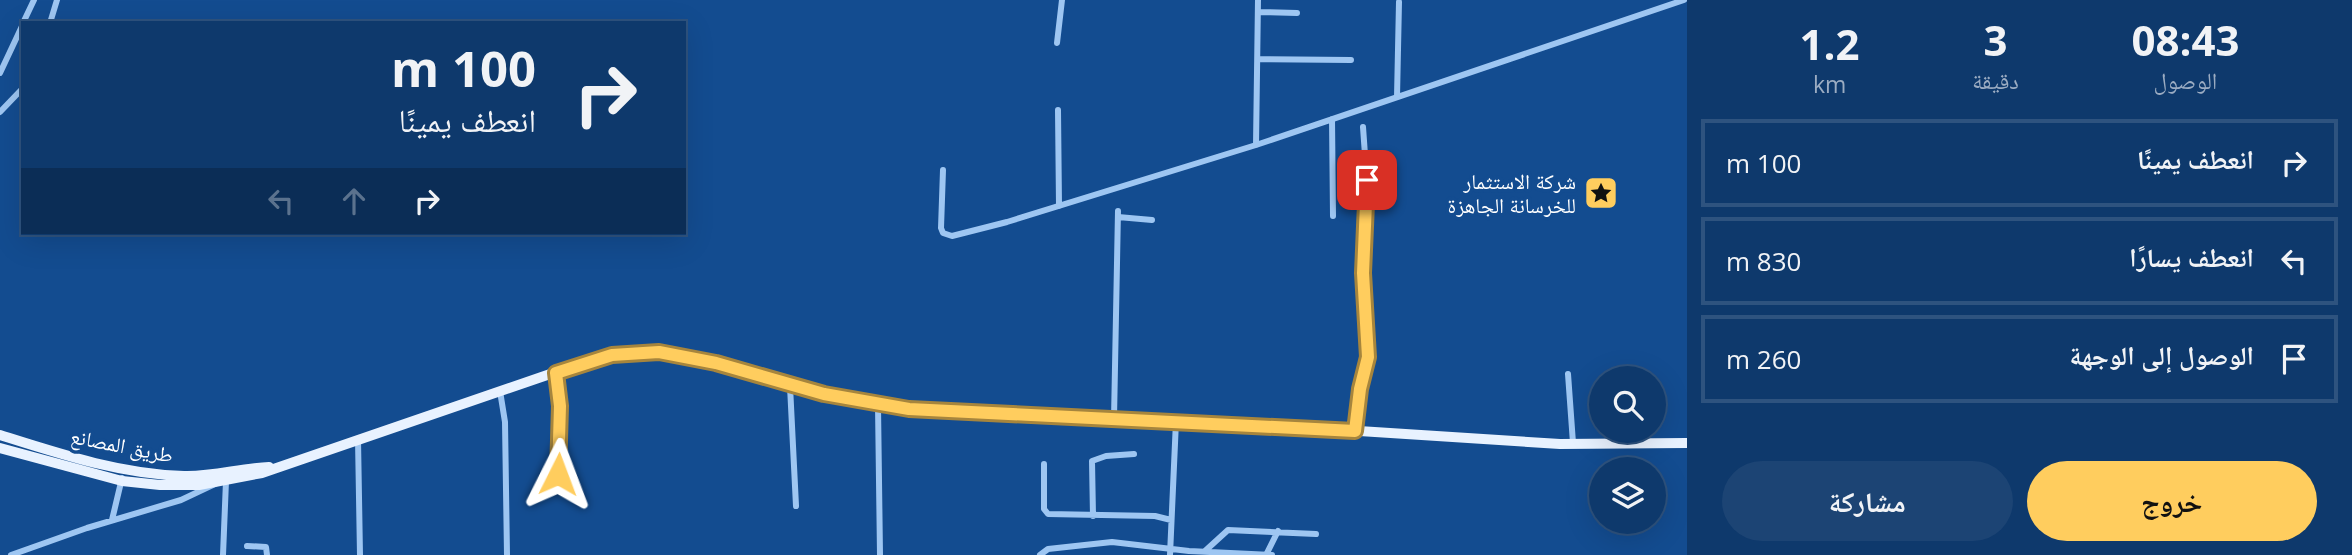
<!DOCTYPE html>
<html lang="ar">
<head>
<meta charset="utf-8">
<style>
  body { margin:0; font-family:"Open Sans","Noto Naskh Arabic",sans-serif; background:#1c4474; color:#f1f3f6; direction:rtl; height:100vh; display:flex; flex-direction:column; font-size:26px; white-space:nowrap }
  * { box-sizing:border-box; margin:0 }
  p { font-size:23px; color:#9bacc2 }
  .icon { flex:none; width:38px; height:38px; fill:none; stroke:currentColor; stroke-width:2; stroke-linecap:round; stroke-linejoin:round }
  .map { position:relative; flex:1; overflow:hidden; direction:ltr }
  .details { display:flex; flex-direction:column; background:#0e396c; width:665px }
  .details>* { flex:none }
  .guide { position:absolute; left:21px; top:21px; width:665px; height:214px; border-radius:0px; box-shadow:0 7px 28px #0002,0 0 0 2px #2e537f; direction:rtl; background:#0e396c; color:#f1f3f6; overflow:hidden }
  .fabs { position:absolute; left:1589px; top:366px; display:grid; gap:14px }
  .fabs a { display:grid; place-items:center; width:77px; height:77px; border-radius:50%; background:#0e396c; box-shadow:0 7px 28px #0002,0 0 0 2px #2e537f; font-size:35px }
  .pin { position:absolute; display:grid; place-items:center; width:60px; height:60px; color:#fff; margin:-30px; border-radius:14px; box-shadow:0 4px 10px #0006 }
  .me { position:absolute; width:77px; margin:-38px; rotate:3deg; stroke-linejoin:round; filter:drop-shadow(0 0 5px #0008) }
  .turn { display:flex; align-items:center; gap:24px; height:147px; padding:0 35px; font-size:32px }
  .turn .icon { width:91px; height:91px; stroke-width:2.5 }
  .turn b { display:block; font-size:49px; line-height:60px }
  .lanes { display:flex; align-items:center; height:66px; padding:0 35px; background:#0003; justify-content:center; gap:35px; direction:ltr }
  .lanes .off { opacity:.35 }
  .eta { display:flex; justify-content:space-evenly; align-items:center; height:119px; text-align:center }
  .eta b { font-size:42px; font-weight:700; line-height:49px }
  .primary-button { display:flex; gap:14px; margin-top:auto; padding:14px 35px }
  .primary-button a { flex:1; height:80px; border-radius:42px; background:#ffcd5e; color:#111; font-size:28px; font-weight:700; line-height:80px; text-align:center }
  .primary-button a+a { background:#1c4474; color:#f1f3f6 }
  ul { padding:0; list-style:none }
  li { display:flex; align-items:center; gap:21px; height:88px; margin:0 14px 10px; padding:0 21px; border:4px solid #2e537f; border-radius:0px }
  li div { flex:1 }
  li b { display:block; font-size:26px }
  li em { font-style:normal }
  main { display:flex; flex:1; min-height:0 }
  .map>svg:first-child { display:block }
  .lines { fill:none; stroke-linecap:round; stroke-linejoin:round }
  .street { stroke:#9ec6f2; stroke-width:6 }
  .primary { stroke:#e8f2ff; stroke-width:10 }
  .route-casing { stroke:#a6853d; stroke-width:18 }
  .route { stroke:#ffcd5e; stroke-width:12 }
  .labels { text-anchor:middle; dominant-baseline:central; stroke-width:7; stroke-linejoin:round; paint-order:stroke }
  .poi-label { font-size:21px; fill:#fff; stroke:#134c90; text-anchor:end }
  .street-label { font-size:21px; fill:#fff; stroke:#134c90 }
</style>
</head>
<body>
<main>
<section class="details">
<div class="eta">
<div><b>08:43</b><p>الوصول</p></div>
<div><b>3</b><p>دقيقة</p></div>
<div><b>1.2</b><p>km</p></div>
</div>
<ul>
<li><svg class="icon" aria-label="right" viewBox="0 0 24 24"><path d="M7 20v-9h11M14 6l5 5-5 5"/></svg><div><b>انعطف يمينًا</b></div><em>100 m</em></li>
<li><svg class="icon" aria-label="left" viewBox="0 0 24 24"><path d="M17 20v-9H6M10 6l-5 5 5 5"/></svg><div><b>انعطف يسارًا</b></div><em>830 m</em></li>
<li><svg class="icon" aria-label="arrive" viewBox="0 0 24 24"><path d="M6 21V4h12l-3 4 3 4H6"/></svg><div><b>الوصول إلى الوجهة</b></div><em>260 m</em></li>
</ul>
<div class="primary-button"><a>خروج</a><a>مشاركة</a></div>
</section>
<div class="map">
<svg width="1687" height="555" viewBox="0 0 1687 555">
  <rect width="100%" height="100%" fill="#134c90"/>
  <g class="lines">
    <!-- street -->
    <path class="street" d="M1258,12L1297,13
      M23,23L34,0
      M50,23L57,0
      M1057,43L1062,0
      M1258,59L1351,60
      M0,73L23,24
      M1397,97L1399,2
      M1058,110L1059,206
      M0,112L23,88
      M1332,119L1333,216
      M1256,145L1258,0
      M943,170L941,228L943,233L952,236L1007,222L1256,145L1684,0
      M1118,217L1152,220
      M556,373L560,406L557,474
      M1568,374L1573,443
      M790,386L796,506
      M500,391L505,422L507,555
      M878,405L880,555
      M1114,419L1118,211
      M1355,431L1360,389L1369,357L1363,273L1368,197L1363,127
      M358,439L360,555
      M1044,464V509L1048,514L1155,516L1171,520
      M1093,516L1092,461L1106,456L1134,454
      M112,520L122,478
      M247,546L266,547L267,555
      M1205,551L1228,530L1316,534
      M11,555L87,528L181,500L217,483
      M223,555L226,481
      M1040,555L1048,549L1112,542L1189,551L1272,555
      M1170,555L1176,421
      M1266,555L1278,531"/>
    <!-- primary -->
    <path class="primary" d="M0,435C60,454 120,474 184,476C213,477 240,468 269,467
      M0,448L122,481L160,485H199L262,473L588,361L630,352L676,354L823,394L878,405L947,413L1220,422L1560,444L1687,443"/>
  </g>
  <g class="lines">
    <defs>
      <path id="route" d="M558,474L560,406L556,373L612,355L659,352L716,363L824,394L909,409L1355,431L1360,389L1368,357L1363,273L1367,180"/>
    </defs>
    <!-- route casing -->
    <use href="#route" class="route-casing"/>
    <!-- route -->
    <use href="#route" class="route"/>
  </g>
  <!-- icons -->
  <defs>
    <symbol id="sight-square" viewBox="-11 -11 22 22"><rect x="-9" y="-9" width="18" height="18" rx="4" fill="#ffcd5e" stroke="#134c90"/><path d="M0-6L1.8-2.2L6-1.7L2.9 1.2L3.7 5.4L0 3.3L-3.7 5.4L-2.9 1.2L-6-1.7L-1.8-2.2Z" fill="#111"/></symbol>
  </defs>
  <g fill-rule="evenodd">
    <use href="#sight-square" x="1582" y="174" width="38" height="38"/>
  </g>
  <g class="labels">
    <!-- poi labels -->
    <g class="poi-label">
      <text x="1576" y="181">شركة الاستثمار<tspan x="1576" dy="24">للخرسانة الجاهزة</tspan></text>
    </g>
    <!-- street labels -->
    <g class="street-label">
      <text transform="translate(122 445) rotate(11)">طريق المصانع</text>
    </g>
  </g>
</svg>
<div class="fabs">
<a><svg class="icon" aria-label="search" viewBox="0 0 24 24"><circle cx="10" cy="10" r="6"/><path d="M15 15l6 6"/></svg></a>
<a><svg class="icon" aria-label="layers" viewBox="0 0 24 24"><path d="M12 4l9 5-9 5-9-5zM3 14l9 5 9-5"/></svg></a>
</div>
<div class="pin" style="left:1367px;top:180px;background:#d93025"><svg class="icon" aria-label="arrive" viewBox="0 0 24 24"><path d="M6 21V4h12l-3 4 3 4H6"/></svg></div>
<svg class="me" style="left:558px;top:474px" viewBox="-20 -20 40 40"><path d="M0-17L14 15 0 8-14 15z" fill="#ffcd5e" stroke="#fff" stroke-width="4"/></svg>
<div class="guide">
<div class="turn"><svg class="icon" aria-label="right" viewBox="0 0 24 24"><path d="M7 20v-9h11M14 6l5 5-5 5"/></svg><div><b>100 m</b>انعطف يمينًا</div></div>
<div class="lanes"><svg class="icon off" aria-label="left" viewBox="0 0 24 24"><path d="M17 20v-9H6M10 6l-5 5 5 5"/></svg><svg class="icon off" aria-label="ahead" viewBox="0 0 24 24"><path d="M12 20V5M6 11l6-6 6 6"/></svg><svg class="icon" aria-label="right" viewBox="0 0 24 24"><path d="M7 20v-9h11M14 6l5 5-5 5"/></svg></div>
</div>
</div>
</main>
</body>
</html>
